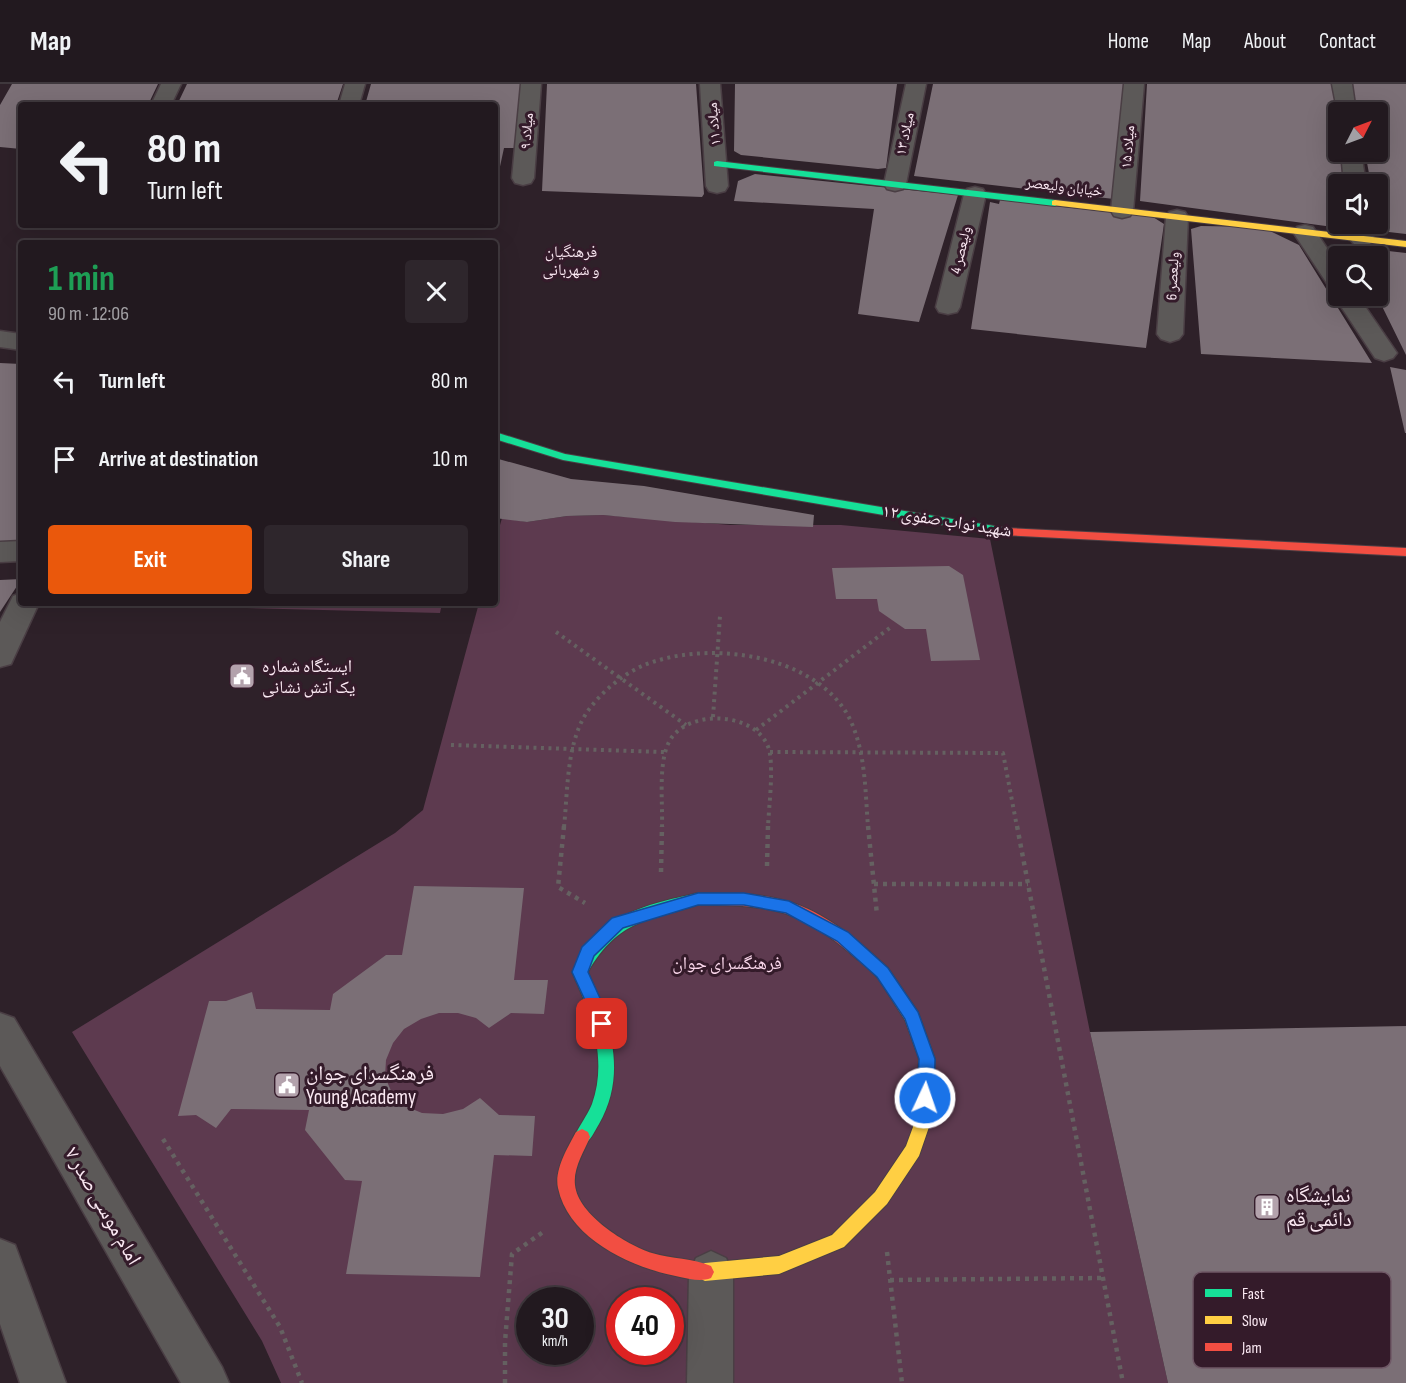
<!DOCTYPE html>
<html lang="en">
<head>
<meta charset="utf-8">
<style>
  body { margin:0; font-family:"Sofia Sans Condensed","Noto Naskh Arabic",sans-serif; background:#2e262c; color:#f1f3f6; height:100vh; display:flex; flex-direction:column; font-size:22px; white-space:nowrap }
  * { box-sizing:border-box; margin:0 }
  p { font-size:20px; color:#a2a0a4 }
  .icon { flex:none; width:33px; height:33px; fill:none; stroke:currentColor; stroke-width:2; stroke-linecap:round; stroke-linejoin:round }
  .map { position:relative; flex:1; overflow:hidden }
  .drawer { position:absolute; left:18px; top:156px; width:480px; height:366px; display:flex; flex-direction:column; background:#22191f; border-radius:6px; box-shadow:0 6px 24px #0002,0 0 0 2px #3f383d }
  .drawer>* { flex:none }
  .guide { position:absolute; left:18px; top:18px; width:480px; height:126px; border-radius:6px; box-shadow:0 6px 24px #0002,0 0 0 2px #3f383d; background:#22191f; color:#f1f3f6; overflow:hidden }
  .needle { width:39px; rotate:48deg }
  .buttons { position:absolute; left:1328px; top:18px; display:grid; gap:12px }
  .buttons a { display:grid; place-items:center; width:60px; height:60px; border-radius:6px; background:#22191f; box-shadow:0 6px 24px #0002,0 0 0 2px #3f383d; font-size:30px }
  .speed { position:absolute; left:516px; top:1203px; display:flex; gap:12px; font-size:30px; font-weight:700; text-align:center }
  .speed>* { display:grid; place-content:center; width:78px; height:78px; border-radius:50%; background:#22191f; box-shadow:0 6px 24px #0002,0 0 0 2px #3f383d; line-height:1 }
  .speed small { font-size:15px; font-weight:400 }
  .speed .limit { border:9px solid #d22; background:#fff; color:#111 }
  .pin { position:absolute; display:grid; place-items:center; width:51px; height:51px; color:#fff; margin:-26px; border-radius:12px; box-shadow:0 3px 9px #0006 }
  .me { position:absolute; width:66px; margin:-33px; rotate:3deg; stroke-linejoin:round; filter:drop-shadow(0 0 4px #0008) }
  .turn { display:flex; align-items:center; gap:21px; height:126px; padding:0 30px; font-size:27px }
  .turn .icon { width:78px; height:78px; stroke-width:2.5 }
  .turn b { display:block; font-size:42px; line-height:51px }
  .round { display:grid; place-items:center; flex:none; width:63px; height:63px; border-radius:6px; background:#2e262c }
  .head { display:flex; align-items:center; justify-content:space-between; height:102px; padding:0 30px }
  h1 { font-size:36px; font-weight:700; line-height:45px; color:#1e9e55 }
  .button { display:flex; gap:12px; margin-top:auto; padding:12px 30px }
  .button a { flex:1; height:69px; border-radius:6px; background:#ea580c; color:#fff; font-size:24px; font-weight:700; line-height:69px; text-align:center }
  .button a+a { background:#2e262c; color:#f1f3f6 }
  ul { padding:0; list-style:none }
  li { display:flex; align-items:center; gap:18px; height:78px; padding:0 30px }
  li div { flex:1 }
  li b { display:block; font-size:22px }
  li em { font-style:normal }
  header { display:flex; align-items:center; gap:36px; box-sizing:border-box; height:84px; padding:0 30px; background:#22191f; border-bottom:2px solid #3f383d }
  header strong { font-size:28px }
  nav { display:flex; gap:33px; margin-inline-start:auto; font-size:21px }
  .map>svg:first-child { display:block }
  .green { fill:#5d3a4f; fill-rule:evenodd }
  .building { fill:#7b6f76 }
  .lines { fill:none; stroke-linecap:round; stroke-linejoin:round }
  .street-casing { stroke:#4a3e44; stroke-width:3 }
  .fast-casing { stroke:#4a3e44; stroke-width:2 }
  .slow-casing { stroke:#4a3e44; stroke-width:2 }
  .jam-casing { stroke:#4a3e44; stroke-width:2 }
  .path-far1 { stroke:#656161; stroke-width:4; stroke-dasharray:3 4.5; stroke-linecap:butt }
  .path { stroke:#656161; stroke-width:4.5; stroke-dasharray:4 5; stroke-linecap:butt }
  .street { fill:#5c5958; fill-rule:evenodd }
  .fast { fill:#16e098; fill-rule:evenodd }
  .slow { fill:#ffcf43; fill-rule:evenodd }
  .jam { fill:#f24e42; fill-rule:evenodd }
  .route { fill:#1a73e8; stroke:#114b97; stroke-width:1.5 }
  .labels { text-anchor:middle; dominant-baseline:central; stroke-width:6; stroke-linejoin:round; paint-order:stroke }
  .far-street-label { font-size:15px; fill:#fae8f2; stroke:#341b2a }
  .far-neighbourhood-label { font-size:16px; fill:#fae8f2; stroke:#341b2a }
  .street-label { font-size:18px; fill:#fae8f2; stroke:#341b2a }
  .poi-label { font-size:18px; fill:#fae8f2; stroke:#341b2a; text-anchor:start }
  .park-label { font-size:18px; fill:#fbd8ec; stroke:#341b2a }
  .near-poi-label { font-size:21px; fill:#fae8f2; stroke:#341b2a; text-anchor:start }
  .near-street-label { font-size:21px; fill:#fae8f2; stroke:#341b2a }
  .key { fill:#341b2a; stroke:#6f5866; stroke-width:1.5 }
  .key-label { font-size:16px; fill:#fae8f2 }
</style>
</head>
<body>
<header>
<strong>Map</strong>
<nav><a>Home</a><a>Map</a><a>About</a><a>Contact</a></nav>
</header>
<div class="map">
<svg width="1406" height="1299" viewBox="0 0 1406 1299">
  <rect width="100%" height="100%" fill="#2e2129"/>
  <!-- green -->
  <path class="green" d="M603,431L731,441H841L990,455L1090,948L1168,1299H281L262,1257L72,948L395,749L423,726L479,519H495V459L502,434L527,438L567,432ZM530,1216H580V1268H530ZM620,1216H670V1268H620Z
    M132,519H442L440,529L131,521Z"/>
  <!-- building -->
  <path class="building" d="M12,0H158L148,21H21V65L0,63V21Z
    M187,0H343L336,21H177Z
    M371,0H521L515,64H504L496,101L495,21H365Z
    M547,0H696L704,110L702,113L542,107Z
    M735,0H897L886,84L878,85L741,71L734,67Z
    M933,0H1124L1114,115L914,92Z
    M1147,0H1333L1338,68H1341L1344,100H1338V140H1348V145L1140,117Z
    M1352,0H1406V150L1380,147L1377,131V100H1371L1365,68H1377V28H1357Z
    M755,90L958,111L919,238L858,230L874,125L734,117L738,97Z
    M1000,116L1153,133L1164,140L1146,264L971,245L990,118L999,120Z
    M1201,142L1262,143L1299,161L1372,279L1201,270L1191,145Z
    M1353,163L1406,169V271L1377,212V172H1358Z
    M0,279L21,280V461L0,462Z
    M1390,283L1406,286V349H1405Z
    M495,374L571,395L644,402L814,431L813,443L675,438L603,431L567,432L527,438L495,434Z
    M949,482L963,491L980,576L931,577L926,545H905L879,527L877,515H836L832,484Z
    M21,495V496L0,528V496Z
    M414,802L524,804L514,896H548L544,930L511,929L489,944L476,934L458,929H439L421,935L404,945L393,959L386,976L385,993L392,1009L405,1022L422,1029L443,1030L463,1025L480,1014L499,1031L535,1032L532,1072L494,1071L480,1193L346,1190L362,1097L345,1096L305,1046L309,1026L231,1025L216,1044L196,1031L178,1032L209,917H226L252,908L256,925L330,926L333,910L386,871H402Z
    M1406,942V1299H1168L1090,948Z"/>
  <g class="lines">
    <defs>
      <path id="street" d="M161,0H181L171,21H151Z
        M345,0H365L359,21H339Z
        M521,0H541L534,94L531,99L523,101L515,99L512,94Z
        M700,0H720L728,102L725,107L717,109L709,107L706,102Z
        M906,0H926L906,100L903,105L895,107L887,105L884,100Z
        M1124,0H1144L1133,127L1130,132L1122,134L1114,132L1111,127Z
        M1332,0H1352L1356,28H1338V31Z
        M1341,68H1361L1366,100H1344Z
        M975,103L983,105L986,110L960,223L957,228L948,230L939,228L936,223L964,110L967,105Z
        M1177,126L1185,128L1188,133L1183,250L1179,255L1170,258L1161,255L1157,250L1166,133L1169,128Z
        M1349,140H1371L1374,155L1370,160L1362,162L1354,160L1350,155Z
        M1305,141L1313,143L1338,181V206L1330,204L1293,148L1297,143Z
        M1337,207L1338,212H1358L1397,269L1393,274L1384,277L1375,274L1334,212Z
        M0,247L21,250V266L0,263Z
        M21,457V477L0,478V458Z
        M21,509V519H39L11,580L0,583V538L13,512Z
        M0,929L14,934L222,1283L229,1299H181L0,982Z
        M0,1155L15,1161L66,1299H20L0,1240Z
        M711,1167L726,1174L733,1189V1299H687L689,1189L696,1174Z"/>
      <path id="fast" d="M717,77L1055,116L1060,119L1055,122L714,82V78Z
        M495,348L565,370L1006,444L1012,448L1006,452L563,376L495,355Z
        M698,809L703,811L705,815L703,819C649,838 620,833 588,888C610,938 628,989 599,1040C594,1048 591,1057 582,1061L576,1058L574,1053C579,1042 587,1032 592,1020C608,975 591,929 572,888L575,883C606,829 640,822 698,809Z"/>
      <path id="slow" d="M1055,116L1406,157V163L1052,121V117Z
        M863,865L868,866L888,884L918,928L935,975L929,1043L919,1072L887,1120L844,1163L779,1190L705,1197L699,1194L696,1188L699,1182L705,1179L779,1172L832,1151L875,1108L906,1062L913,1043L919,975L905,936L878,894L855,871L858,866Z"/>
      <path id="jam" d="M1006,444L1406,464V472L1002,451L1000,448Z
        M698,809C775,808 808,814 868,866L871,871L868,876L863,877L858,876C800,825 773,821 698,821L693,819L691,815L693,811Z
        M582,1045L588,1048L590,1053C584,1068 573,1084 575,1101C578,1131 627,1161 652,1169C672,1175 693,1174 711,1182L714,1188L711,1194C701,1198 690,1195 680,1193C633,1184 569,1156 558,1104C554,1086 568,1063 576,1048Z"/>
    </defs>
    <!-- street casing -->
    <use href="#street" class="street-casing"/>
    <!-- fast casing -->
    <use href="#fast" class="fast-casing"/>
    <!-- slow casing -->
    <use href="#slow" class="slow-casing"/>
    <!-- jam casing -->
    <use href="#jam" class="jam-casing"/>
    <!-- path-far1 -->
    <path class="path-far1" d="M556,548L686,641
      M713,633L720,532
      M756,646L891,543
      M451,661L664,668
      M770,668L1003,669L1017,743
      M564,743C568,706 566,655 590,624C603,607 622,591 642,582C703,556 808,568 846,628C866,662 865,706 868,743
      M662,743C663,719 657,673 672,653C695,623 764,630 770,670C773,692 769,721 768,743"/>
    <!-- path -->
    <path class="path" d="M564,742L558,803L585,819
      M868,742L877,831
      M1017,742L1123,1299
      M767,782L768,742
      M661,788L662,742
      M874,800H1028
      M163,1055L280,1243L302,1299
      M887,1168L902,1299
      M890,1196L1103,1194
      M505,1299V1258L512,1170L543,1148"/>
    <!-- street -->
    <use href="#street" class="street"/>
    <!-- fast -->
    <use href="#fast" class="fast"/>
    <!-- slow -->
    <use href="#slow" class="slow"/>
    <!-- jam -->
    <use href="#jam" class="jam"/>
  </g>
  <!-- route -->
  <path class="route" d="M698,809H744L789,817L848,848L888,884L918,928L935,975L934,1014L931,1020L925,1022L919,1020L917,1014L919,975L905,935L877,893L837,857L786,829L744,821H698L623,844L594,872L588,888L605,925L610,940L607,945L602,947L596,945L589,925L572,888L582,863L612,834Z"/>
  <!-- icons -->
  <defs>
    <symbol id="civic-square" viewBox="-11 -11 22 22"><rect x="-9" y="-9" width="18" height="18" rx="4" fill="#b3a2ac" stroke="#341b2a"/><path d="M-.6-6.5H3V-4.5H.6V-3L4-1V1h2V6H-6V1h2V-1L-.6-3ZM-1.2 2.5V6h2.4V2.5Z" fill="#fff"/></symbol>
    <symbol id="building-square" viewBox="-11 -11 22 22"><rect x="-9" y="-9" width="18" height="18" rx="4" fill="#b3a2ac" stroke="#341b2a"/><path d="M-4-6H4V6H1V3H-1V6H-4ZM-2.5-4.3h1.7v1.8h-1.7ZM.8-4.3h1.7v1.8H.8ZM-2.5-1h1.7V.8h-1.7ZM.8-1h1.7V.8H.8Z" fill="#fff"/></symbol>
  </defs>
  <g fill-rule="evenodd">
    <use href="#civic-square" x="227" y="577" width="30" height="30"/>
    <use href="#civic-square" x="272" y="986" width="30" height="30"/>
    <use href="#building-square" x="1252" y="1108" width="30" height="30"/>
  </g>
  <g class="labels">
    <!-- far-street labels -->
    <g class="far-street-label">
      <text transform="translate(714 40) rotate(-95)">میلاد ۱۱</text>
      <text transform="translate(527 47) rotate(-85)">میلاد ۹</text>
      <text transform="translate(905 50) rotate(-78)">میلاد ۱۳</text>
      <text transform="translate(1128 63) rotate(-85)">میلاد ۱۵</text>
      <text transform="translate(1064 103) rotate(7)">خیابان ولیعصر</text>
      <text transform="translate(961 166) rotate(-77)">ولیعصر 4</text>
      <text transform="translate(1173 192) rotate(-87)">ولیعصر 6</text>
    </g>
    <!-- far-neighbourhood labels -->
    <g class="far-neighbourhood-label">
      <text x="571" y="168">فرهنگیان<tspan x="571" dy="18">و شهربانی</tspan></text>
    </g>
    <!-- street labels -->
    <g class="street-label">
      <text transform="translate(947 437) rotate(9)">شهید نواب صفوی ۱۲</text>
    </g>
    <!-- poi labels -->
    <g class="poi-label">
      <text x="262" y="582">ایستگاه شماره<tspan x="262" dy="21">یک آتش نشانی</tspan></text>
    </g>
    <!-- park labels -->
    <g class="park-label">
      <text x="727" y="879">فرهنگسرای جوان</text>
    </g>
    <!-- near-poi labels -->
    <g class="near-poi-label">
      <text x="306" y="989">فرهنگسرای جوان<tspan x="306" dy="24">Young Academy</tspan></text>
      <text x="1286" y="1111">نمایشگاه<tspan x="1286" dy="24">دائمی قم</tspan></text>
    </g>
    <!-- near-street labels -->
    <g class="near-street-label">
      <text transform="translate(103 1122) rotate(60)">امام موسی صدر ۷</text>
    </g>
  </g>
  <!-- legend -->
  <rect x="1193" y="1188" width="198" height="96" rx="9" class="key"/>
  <rect x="1205" y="1205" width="27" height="8" fill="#16e098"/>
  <rect x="1205" y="1232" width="27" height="8" fill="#ffcf43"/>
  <rect x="1205" y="1259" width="27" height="8" fill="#f24e42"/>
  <g class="key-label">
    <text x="1242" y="1215">Fast</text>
    <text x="1242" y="1242">Slow</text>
    <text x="1242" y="1269">Jam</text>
  </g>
</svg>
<div class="buttons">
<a><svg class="needle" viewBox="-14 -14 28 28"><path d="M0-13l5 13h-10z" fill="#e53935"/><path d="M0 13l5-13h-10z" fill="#a2a0a4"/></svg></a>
<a><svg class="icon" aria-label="sound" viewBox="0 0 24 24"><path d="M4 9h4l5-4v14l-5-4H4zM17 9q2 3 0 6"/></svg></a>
<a><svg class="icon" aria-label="search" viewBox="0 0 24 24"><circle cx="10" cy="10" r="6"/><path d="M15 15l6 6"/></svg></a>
</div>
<div class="speed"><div>30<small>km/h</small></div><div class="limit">40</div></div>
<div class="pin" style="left:602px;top:940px;background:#d93025"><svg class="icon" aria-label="arrive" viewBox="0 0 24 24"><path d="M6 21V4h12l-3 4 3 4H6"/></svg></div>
<svg class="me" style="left:925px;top:1014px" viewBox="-20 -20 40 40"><circle r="17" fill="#1a73e8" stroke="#fff" stroke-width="3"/><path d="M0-11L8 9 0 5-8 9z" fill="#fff"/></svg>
<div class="guide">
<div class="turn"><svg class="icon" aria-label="left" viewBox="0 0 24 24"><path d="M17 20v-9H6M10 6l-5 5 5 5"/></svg><div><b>80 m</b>Turn left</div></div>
</div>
<section class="drawer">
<div class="head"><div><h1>1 min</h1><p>90 m · 12:06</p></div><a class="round"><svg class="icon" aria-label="close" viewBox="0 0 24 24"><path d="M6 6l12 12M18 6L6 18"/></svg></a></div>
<ul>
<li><svg class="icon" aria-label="left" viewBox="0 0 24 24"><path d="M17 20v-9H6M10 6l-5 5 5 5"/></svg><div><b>Turn left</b></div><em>80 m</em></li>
<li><svg class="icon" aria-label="arrive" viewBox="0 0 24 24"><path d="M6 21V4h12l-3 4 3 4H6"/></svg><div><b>Arrive at destination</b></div><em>10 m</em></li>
</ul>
<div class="button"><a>Exit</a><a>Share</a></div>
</section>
</div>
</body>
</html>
